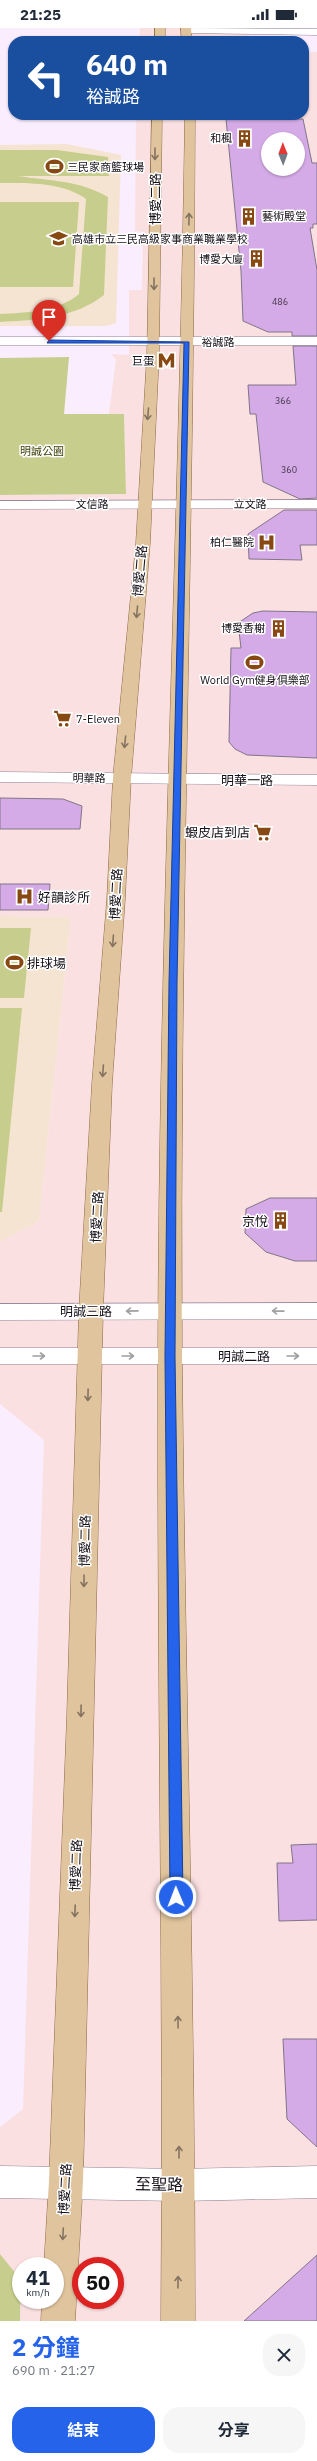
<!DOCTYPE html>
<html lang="zh-TW">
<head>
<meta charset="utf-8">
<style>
  body { margin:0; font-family:"IBM Plex Sans","Noto Sans TC",sans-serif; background:#f6f6f7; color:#1f2937; height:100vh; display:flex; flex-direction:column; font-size:15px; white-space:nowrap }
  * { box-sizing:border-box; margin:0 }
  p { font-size:13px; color:#747a83 }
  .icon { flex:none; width:22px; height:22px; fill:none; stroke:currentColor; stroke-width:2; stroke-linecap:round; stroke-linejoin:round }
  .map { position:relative; height:2293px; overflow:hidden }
  .sheet { display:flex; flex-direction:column; background:#fff; flex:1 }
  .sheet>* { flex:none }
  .hud { position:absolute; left:8px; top:8px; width:301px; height:84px; border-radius:16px; box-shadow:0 1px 3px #0004; background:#1a4fa0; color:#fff; overflow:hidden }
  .needle { width:26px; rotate:359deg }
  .controls { position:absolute; left:261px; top:104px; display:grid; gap:8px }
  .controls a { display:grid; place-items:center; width:44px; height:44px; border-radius:50%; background:#fff; box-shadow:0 1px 3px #0004; font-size:20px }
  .speed { position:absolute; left:12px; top:2229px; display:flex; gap:8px; font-size:20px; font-weight:700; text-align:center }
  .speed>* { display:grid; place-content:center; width:52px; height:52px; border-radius:50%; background:#fff; box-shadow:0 1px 3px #0004; line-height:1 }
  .speed small { font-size:10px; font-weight:400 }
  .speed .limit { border:6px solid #d22; background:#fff; color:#111 }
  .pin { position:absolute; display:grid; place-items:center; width:34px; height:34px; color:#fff; margin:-41px -17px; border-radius:50% 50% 50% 0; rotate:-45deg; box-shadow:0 0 4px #0007 }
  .pin .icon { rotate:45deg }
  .me { position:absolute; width:44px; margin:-22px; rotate:359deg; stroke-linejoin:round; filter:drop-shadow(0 0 3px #0008) }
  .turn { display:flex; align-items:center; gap:14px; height:84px; padding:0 12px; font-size:18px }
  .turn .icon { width:52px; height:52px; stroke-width:2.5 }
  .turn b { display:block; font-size:28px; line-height:34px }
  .round { display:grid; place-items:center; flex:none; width:42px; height:42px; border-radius:16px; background:#f6f6f7 }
  .headline { display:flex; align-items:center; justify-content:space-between; height:68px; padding:0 12px }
  h1 { font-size:24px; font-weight:700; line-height:30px; color:#2563eb }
  .cta { display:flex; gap:8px; margin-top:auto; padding:8px 12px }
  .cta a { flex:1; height:46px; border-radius:16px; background:#2563eb; color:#fff; font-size:16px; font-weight:700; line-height:46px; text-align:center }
  .cta a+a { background:#f6f6f7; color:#1f2937 }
  .status { display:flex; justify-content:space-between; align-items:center; height:28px; padding:0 20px; background:#fff; direction:ltr }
  .status svg { height:11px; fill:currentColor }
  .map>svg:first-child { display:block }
  .commercial { fill:#fbe0e1; fill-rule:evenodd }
  .education { fill:#f6e4d3 }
  .green { fill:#c7ce8d }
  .building { fill:#d5abe7; stroke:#817487; fill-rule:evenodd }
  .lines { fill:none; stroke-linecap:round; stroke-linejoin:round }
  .minor-casing { stroke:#8f8194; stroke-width:1 }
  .major-casing { stroke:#8b6b44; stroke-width:1 }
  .minor { fill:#fff; fill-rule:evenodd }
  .major { fill:#e0c49d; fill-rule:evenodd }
  .oneway { stroke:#857361 }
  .oneway2 { stroke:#a19fa2 }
  .route { fill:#2563eb; stroke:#184099 }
  .labels { text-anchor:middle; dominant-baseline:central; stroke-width:3; stroke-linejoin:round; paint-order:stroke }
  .far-number-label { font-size:9px; fill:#45374b }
  .far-poi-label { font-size:11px; fill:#151017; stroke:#fff; text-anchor:end }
  .far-street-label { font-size:11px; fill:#151017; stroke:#fff }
  .far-park-label { font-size:11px; fill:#40430a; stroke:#fff }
  .street-label { font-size:13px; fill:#151017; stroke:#fff }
  .poi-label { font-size:13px; fill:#151017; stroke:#fff; text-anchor:end }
  .near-street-label { font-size:16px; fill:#151017; stroke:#fff }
</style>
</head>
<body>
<div class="status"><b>21:25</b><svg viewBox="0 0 49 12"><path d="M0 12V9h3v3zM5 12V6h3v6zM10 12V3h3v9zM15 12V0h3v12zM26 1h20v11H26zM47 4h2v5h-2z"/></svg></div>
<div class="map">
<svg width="317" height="2293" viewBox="0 0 317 2293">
  <rect width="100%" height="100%" fill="#f9edfe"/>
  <!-- commercial -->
  <path class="commercial" d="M140,0H247L251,13H139Z
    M317,24V2293H20L21,2271L55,2272V2238H21V2252L0,2226V2099L23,2081L44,1412L0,1376V1214L39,1193L71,889L0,888V467L126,466L124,386H109L116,331L111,326L129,327V262H142L143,204L135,203L136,87H304V25ZM268,111H298V141H268ZM81,2238H115V2272H81Z"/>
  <!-- education -->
  <path class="education" d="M67,116L121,127L116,295L106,298H0V117Z
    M0,888L71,889L39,1193L0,1214Z"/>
  <!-- green -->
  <path class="green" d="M0,122H57L108,129L109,148H18C50,153 79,152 108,169L104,267C75,290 37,292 0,294V286C25,285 60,283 79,266L86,171C63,154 27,155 0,155Z
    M0,174H79L73,259H0Z
    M69,329L64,386H124L126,466L0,467V330Z
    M0,900H31L24,970H0Z
    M0,980H22L2,1184H0Z
    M0,2226L21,2252L20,2293H0Z"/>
  <!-- building -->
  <path class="building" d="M226,91H303L312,135H317V196H313V200H310L317,242V308H292V304H268L243,293L241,243ZM268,111H298V141H268Z
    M293,318H317V470L300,471L263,454L256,386H250L248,357H296Z
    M284,482H317V517H300L302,532L249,531L248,506Z
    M263,583L317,584V730L247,727L235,721L229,714L231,620H241L238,595L253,585Z
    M0,770L63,771L82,778L80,801H0Z
    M0,856H50L48,882H0Z
    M270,1170H317V1233H295L266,1224L245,1205L246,1181Z
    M317,1816V1892L279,1893L277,1835H293L291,1817Z
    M283,2011H317V2119L287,2091Z
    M317,2227V2293H244Z"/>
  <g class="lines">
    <defs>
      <path id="minor" d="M186,0L317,1V7L183,5V1Z
        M0,309H317V317H0Z
        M317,472V480L0,481V473Z
        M0,744L317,747V757L0,754Z
        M317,1275V1291L0,1292V1276Z
        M0,1320H317V1336H0Z
        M0,2138L180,2141L317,2138V2170L180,2173L0,2170Z"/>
      <path id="major" d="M155,0H165V13H155Z
        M181,0H191L192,13H182Z
        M152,87H162L159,327L150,515L131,750L125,871L112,1056L103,1283L83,2153L75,2293H41L42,2272H55V2238H44L49,2153L67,1687L79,1283L92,1056L107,871L113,750L136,515L147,327Z
        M185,87H195C194,501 179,915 182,1329C185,1650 195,1971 195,2293H161C164,1971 157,1650 158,1328C159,914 179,501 185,87Z"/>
    </defs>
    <!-- minor casing -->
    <use href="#minor" class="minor-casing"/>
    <!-- major casing -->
    <use href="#major" class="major-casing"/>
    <!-- minor -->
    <use href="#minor" class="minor"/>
    <!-- major -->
    <use href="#major" class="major"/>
  </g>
  <!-- one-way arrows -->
  <defs><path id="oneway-shaft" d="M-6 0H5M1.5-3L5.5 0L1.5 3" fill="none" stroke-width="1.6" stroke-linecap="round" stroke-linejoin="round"/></defs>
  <g class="oneway">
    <use href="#oneway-shaft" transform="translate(155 126) rotate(90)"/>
    <use href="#oneway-shaft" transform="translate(189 191) rotate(-89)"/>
    <use href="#oneway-shaft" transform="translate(154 256) rotate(90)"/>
    <use href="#oneway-shaft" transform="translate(148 386) rotate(95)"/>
    <use href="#oneway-shaft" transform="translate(137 584) rotate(95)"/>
    <use href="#oneway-shaft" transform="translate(125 714) rotate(96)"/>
    <use href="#oneway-shaft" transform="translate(113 913) rotate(94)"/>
    <use href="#oneway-shaft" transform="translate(103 1043) rotate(94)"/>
    <use href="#oneway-shaft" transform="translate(88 1367) rotate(91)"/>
    <use href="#oneway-shaft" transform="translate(84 1553) rotate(91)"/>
    <use href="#oneway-shaft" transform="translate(81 1683) rotate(91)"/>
    <use href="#oneway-shaft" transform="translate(75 1883) rotate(92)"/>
    <use href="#oneway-shaft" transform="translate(178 1994) rotate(-91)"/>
    <use href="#oneway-shaft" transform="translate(179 2124) rotate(-90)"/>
    <use href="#oneway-shaft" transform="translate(63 2206) rotate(93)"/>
    <use href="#oneway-shaft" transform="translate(178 2254) rotate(-89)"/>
  </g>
  <g class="oneway2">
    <use href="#oneway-shaft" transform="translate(132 1283) rotate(179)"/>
    <use href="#oneway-shaft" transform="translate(278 1283) rotate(-179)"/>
    <use href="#oneway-shaft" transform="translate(39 1328)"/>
    <use href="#oneway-shaft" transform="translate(128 1328)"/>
    <use href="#oneway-shaft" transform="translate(293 1328)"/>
  </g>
  <!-- route -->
  <path class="route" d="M49,312L189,314L177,955L175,1328L183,1869L176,1874L170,1869L165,1328L169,955L184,315H47Z"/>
  <!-- icons -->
  <defs>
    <symbol id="building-bare" viewBox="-9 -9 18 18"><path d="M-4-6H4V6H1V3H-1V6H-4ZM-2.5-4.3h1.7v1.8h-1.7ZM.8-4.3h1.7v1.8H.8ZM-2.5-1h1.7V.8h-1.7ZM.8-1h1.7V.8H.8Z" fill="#884812" stroke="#fff" stroke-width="2.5" paint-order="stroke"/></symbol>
    <symbol id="stadium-bare" viewBox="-9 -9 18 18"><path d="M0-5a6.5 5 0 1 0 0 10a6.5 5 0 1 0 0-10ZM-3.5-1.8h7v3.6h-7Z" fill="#884812" stroke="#fff" stroke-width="2.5" paint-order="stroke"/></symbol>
    <symbol id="school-bare" viewBox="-9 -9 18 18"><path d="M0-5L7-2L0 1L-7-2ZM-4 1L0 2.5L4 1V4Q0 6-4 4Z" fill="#884812" stroke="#fff" stroke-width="2.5" paint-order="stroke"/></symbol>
    <symbol id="metro-bare" viewBox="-9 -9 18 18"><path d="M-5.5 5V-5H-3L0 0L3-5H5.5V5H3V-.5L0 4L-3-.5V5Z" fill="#884812" stroke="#fff" stroke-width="2.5" paint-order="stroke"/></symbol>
    <symbol id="hospital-bare" viewBox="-9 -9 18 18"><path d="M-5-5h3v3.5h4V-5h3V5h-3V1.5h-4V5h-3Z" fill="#884812" stroke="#fff" stroke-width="2.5" paint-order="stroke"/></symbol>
    <symbol id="supermarket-bare" viewBox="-9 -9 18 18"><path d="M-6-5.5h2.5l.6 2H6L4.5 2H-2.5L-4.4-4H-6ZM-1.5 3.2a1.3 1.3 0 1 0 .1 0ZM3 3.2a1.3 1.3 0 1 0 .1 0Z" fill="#884812" stroke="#fff" stroke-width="2.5" paint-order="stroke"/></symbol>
  </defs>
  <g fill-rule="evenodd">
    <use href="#building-bare" x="232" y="98" width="25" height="25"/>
    <use href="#stadium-bare" x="42" y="126" width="25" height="25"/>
    <use href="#building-bare" x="236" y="176" width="25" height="25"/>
    <use href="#school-bare" x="46" y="198" width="25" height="25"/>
    <use href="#building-bare" x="244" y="218" width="25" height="25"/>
    <use href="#metro-bare" x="154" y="320" width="25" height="25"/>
    <use href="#hospital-bare" x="254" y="502" width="25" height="25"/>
    <use href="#building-bare" x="266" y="588" width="25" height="25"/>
    <use href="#stadium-bare" x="242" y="622" width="25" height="25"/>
    <use href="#supermarket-bare" x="50" y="678" width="25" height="25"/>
    <use href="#supermarket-bare" x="250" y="792" width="25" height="25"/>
    <use href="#hospital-bare" x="12" y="856" width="25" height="25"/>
    <use href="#stadium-bare" x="2" y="922" width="25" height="25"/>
    <use href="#building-bare" x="268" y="1180" width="25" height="25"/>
  </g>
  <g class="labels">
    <!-- far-number labels -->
    <g class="far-number-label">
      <text x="280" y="273">486</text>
      <text x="283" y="372">366</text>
      <text x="289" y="441">360</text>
    </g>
    <!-- far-poi labels -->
    <g class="far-poi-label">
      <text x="232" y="110">和楓</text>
      <text x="67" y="139" text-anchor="start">三民家商籃球場</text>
      <text x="262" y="188" text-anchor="start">藝術殿堂</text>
      <text x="72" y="211" text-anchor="start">高雄市立三民高級家事商業職業學校</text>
      <text x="243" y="231">博愛大廈</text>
      <text x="154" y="333">巨蛋</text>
      <text x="254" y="514">柏仁醫院</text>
      <text x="265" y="600">博愛香榭</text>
      <text x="255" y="652" text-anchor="middle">World Gym健身俱樂部</text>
      <text x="76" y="691" text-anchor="start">7-Eleven</text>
    </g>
    <!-- far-street labels -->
    <g class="far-street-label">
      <text x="218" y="314">裕誠路</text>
      <text x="92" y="476">文信路</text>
      <text x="250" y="476">立文路</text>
      <text transform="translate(89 750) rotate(1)">明華路</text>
    </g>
    <!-- far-park labels -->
    <g class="far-park-label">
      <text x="42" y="423">明誠公園</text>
    </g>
    <!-- street labels -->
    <g class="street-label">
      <text transform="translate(155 171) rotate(-90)">博愛二路</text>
      <text transform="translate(140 543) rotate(-85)">博愛二路</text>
      <text x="247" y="752">明華一路</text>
      <text transform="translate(116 866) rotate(-87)">博愛二路</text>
      <text transform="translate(97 1189) rotate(-87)">博愛二路</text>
      <text x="86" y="1283">明誠三路</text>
      <text x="244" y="1328">明誠二路</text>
      <text transform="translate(85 1513) rotate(-89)">博愛二路</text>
      <text transform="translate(76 1837) rotate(-88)">博愛二路</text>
      <text transform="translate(65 2161) rotate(-87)">博愛二路</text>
    </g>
    <!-- poi labels -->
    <g class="poi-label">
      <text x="250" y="804">蝦皮店到店</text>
      <text x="38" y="869" text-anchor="start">好韻診所</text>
      <text x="27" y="935" text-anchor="start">排球場</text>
      <text x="268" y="1193">京悅</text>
    </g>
    <!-- near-street labels -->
    <g class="near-street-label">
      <text transform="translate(159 2156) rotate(1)">至聖路</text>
    </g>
  </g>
</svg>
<div class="controls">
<a><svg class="needle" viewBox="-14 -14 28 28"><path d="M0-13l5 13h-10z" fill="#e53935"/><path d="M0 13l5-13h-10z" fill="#747a83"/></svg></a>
</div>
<div class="speed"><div>41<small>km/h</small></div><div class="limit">50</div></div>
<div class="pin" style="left:49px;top:313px;background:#d93025"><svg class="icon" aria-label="arrive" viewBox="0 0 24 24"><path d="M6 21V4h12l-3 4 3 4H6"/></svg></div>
<svg class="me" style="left:176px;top:1869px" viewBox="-20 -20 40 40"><circle r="17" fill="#2563eb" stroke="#fff" stroke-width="3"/><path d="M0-11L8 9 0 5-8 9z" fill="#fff"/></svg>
<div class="hud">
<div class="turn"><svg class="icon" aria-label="left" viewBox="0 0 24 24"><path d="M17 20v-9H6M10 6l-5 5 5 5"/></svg><div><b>640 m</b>裕誠路</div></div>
</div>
</div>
<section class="sheet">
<div class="headline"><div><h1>2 分鐘</h1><p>690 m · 21:27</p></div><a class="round"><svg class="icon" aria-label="close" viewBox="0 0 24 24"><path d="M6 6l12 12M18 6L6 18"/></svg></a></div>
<div class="cta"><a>結束</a><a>分享</a></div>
</section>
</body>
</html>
